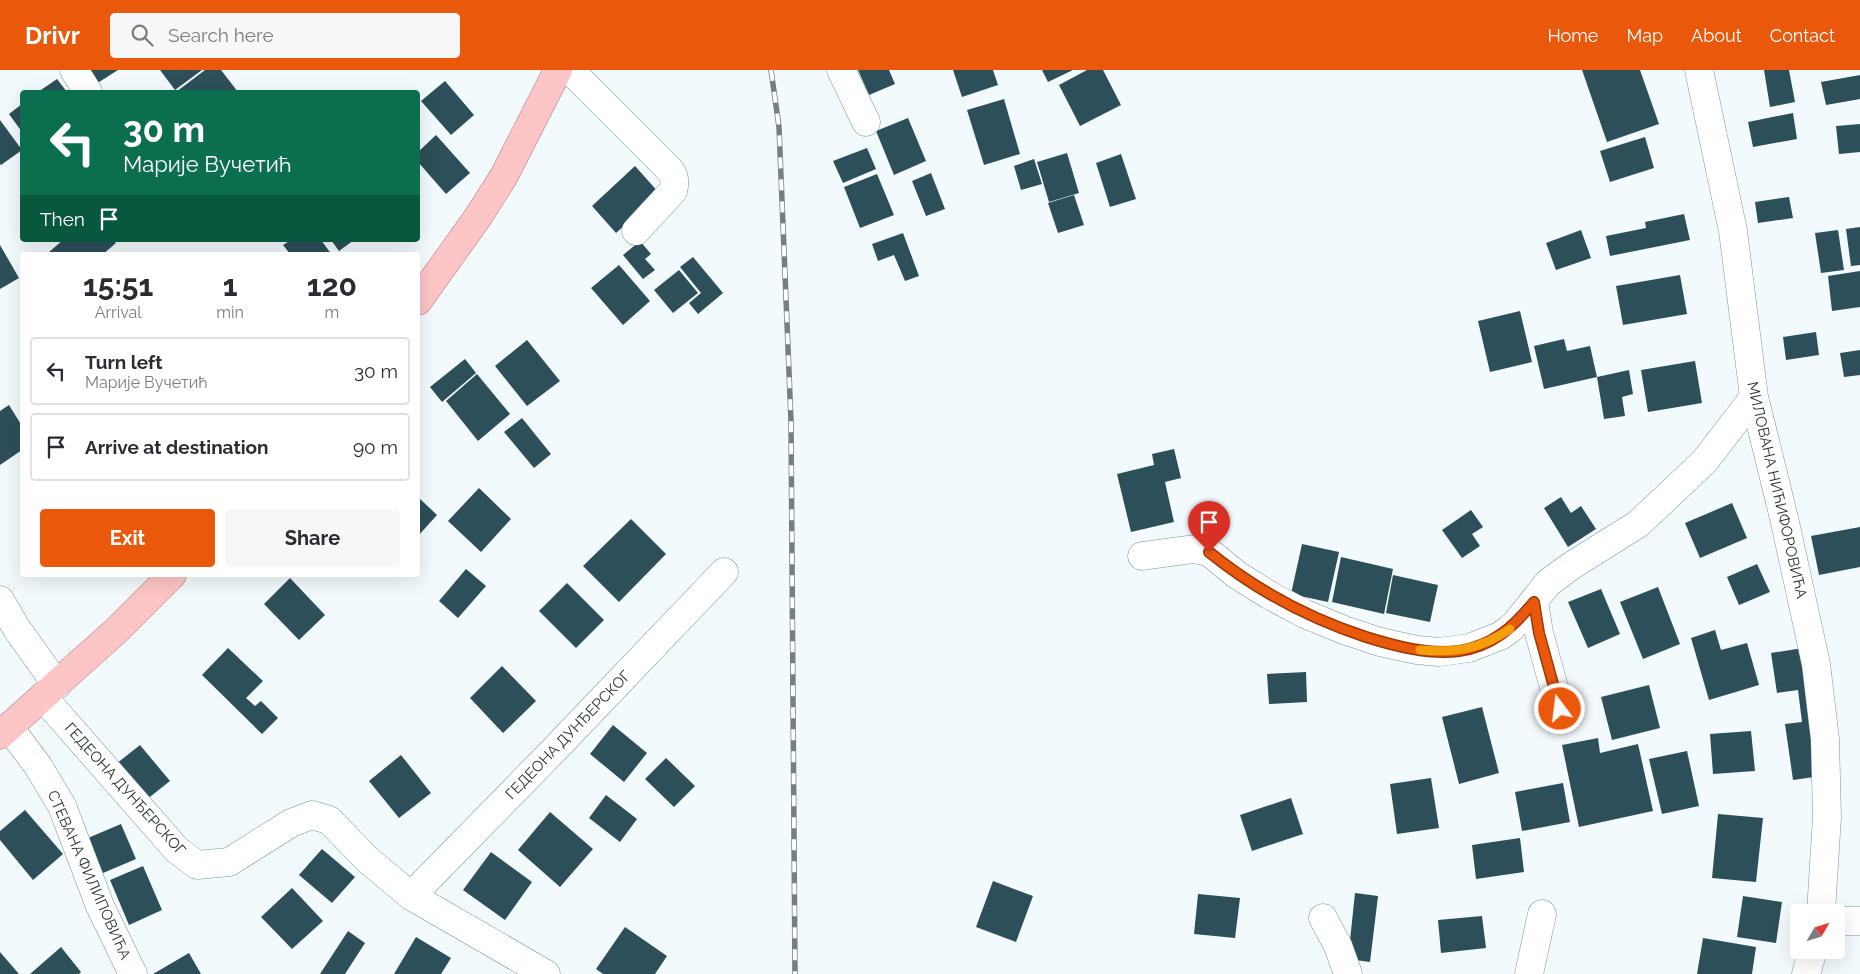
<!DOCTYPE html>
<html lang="en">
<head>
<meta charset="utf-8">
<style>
  body { margin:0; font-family:Raleway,sans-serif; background:#f7f7f7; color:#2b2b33; height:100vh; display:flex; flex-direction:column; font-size:19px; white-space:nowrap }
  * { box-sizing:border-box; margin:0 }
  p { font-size:16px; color:#7c7c81 }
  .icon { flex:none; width:28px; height:28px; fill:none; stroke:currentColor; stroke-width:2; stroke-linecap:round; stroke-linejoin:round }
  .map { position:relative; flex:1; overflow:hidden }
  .panel { position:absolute; left:20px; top:182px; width:400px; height:325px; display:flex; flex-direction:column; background:#fff; border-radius:5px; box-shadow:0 5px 20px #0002 }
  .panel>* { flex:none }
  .top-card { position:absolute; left:20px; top:20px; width:400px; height:152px; border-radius:5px; box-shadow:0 5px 20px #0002; background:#0b6e4f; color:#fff; overflow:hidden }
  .needle { width:32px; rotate:51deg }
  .fabs { position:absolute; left:1790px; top:834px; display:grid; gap:10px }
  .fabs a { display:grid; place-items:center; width:55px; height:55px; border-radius:5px; background:#fff; box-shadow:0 5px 20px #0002; font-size:25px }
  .pin { position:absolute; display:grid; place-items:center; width:42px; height:42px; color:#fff; margin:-51px -21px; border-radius:50% 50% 50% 0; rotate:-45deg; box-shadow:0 0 5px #0007 }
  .pin .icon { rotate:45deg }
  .me { position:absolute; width:55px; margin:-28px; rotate:345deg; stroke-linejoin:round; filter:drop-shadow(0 0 4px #0008) }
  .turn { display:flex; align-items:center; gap:18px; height:105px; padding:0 20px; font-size:22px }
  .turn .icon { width:65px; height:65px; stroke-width:2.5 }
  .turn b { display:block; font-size:35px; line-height:42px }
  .then { display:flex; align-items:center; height:48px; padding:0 20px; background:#0003; gap:10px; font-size:19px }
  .eta { display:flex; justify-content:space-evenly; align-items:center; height:85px; text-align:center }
  .eta b { font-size:30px; font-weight:700; line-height:35px }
  .button { display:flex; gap:10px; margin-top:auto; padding:10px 20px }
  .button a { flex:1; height:58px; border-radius:5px; background:#ea580c; color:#fff; font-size:20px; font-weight:700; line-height:58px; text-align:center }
  .button a+a { background:#f7f7f7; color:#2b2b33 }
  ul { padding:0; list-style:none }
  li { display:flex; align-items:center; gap:15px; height:68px; margin:0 10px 8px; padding:0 10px; border:2px solid #e1e1e2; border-radius:5px }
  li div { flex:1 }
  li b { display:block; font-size:19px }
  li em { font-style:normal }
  header { display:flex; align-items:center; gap:30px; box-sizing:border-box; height:70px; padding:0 25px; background:#ea580c; color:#fff }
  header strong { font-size:24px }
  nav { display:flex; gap:28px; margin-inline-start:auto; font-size:18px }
  .search { width:350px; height:45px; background:#f7f7f7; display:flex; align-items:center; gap:12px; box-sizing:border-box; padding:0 18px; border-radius:5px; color:#7c7c81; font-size:19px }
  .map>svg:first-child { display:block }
  .building { fill:#2d4f59 }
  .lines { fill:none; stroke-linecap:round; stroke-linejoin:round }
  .minor-casing { stroke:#7397a2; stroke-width:29 }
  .major-casing { stroke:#ae7779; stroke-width:29 }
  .minor { stroke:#fff; stroke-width:28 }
  .major { stroke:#fdc5c5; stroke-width:28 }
  .rail-casing { stroke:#737f83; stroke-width:5.5 }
  .rail { stroke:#fff; stroke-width:4; stroke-dasharray:11; stroke-linecap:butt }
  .route-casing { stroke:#983908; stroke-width:12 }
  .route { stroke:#ea580c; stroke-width:9 }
  .slow { stroke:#f59e0b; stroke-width:9 }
  .labels { text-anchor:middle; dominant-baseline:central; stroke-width:5; stroke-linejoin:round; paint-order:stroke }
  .street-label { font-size:15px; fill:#1f2e32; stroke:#fff }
</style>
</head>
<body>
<header>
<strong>Drivr</strong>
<div class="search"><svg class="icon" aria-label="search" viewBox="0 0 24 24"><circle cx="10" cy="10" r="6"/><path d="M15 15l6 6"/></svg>Search here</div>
<nav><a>Home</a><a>Map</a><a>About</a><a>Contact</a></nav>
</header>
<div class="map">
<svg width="1860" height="904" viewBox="0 0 1860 904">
  <rect width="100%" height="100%" fill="#f3fafd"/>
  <!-- building -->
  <path class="building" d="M87,0H118L96,14Z
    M160,0H202L175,20Z
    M205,0H221L238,22H176Z
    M858,0H889L895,14L869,25Z
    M953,0H993L998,15L962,27Z
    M1042,0H1073L1048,12Z
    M1087,0H1103L1121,35L1080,56L1059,15Z
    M1582,0H1640L1659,54L1607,72Z
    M1764,0H1789L1795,32L1770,37Z
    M1860,5V29L1826,35L1821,12Z
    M57,9L67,22H38Z
    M445,11L474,45L451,65L421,31Z
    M1004,29L1020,84L984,95L967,40Z
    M22,34V62L9,44Z
    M1793,43L1797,69L1753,77L1748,52Z
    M908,48L926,91L894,105L876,61Z
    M0,50L22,80L1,95L0,94Z
    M1860,54V82L1839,84L1836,56Z
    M436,65L470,103L446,124L418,92V82Z
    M1645,67L1654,98L1610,112L1600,81Z
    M867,78L876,99L843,113L833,91Z
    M1067,83L1079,123L1049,132L1037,92Z
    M1121,84L1136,129L1110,137L1096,93Z
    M1034,89L1042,114L1021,120L1014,96Z
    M635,96L660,124L616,163L592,136Z
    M931,103L945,139L926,146L912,111Z
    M877,104L894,145L860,158L844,117Z
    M1074,125L1084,155L1058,163L1048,133Z
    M1789,127L1793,148L1758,153L1755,132Z
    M1684,144L1690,170L1610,186L1606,166L1646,158L1645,152Z
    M1860,157V195L1851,196L1846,159Z
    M1581,160L1591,188L1556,200L1546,173Z
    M1838,160L1844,200L1821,203L1815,163Z
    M903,163L919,206L905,211L894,185L878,191L872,174Z
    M63,170H113L116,173L102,185H51L49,182Z
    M291,170H321L332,185H291L283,175Z
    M331,170H354L339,181Z
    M640,171L651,184L645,189L655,200L643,209L623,185Z
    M0,175L19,208L0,219Z
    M693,187L723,223L698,244L689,233L701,223L680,197Z
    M619,195L650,231L623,255L591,218Z
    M679,200L698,223L673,243L654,220Z
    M1860,201V237L1832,241L1828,206Z
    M1680,205L1687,244L1623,255L1616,216Z
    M1520,241L1532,292L1490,302L1478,251Z
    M1816,262L1819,285L1786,290L1783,267Z
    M1564,269L1567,281L1590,276L1597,307L1544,319L1534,276Z
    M527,270L560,311L527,336L495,296Z
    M1860,280V305L1844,307L1840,283Z
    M465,289L476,303L442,332L430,317Z
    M1695,291L1702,333L1648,342L1641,300Z
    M1629,300L1633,324L1622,327L1625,346L1604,349L1597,307Z
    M477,304L510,344L478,371L446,331Z
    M9,335L22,356V380L0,395V341Z
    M522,348L551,384L534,398L504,362Z
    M1174,379L1181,408L1165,412L1174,452L1131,462L1117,404L1154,395L1152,384Z
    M479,418L511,449L481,482L448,451Z
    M418,427L437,445L418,466Z
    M1561,427L1571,443L1581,436L1596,459L1568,477L1544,438Z
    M1732,433L1747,468L1700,488L1685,453Z
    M1471,440L1483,457L1472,464L1480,476L1462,488L1442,460Z
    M631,449L666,484L619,532L583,496Z
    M1860,457V497L1819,505L1811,466Z
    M1302,474L1339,482L1328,532L1291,524Z
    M1341,487L1393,499L1384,544L1332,532Z
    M1757,494L1770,522L1739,535L1727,507Z
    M466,499L486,516L458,548L439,531Z
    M1393,505L1438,515L1430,552L1386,543Z
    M290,508L325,545L299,570L264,534Z
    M567,513L604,550L576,578L539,541Z
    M1658,517L1680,574L1643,589L1620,532Z
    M1601,519L1620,564L1588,578L1568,532Z
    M1715,560L1721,580L1747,573L1759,615L1709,630L1691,568Z
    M228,578L263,611L246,628L255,636L261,631L278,648L262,664L202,605Z
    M1803,578L1821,706L1793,710L1785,654L1802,652L1798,620L1777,623L1771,583Z
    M502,596L536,631L503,663L470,628Z
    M1306,602L1307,632L1269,634L1267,604Z
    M1649,615L1660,658L1612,670L1601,627Z
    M1482,637L1499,703L1459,714L1442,647Z
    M613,655L647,683L624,712L590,684Z
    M1751,661L1755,701L1713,704L1710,664Z
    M1598,668L1600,683L1638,674L1653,741L1579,757L1562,675Z
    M140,675L170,711L146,730L116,694Z
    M1687,681L1699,736L1662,744L1649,689Z
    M401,685L431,723L399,748L369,711Z
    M666,688L695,716L674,737L645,709Z
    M1431,708L1439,758L1397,764L1390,714Z
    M1563,713L1570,752L1522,761L1515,722Z
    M606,725L637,749L620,772L589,748Z
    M1291,728L1303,764L1252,781L1240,745Z
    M25,740L63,784L33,810L0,770V761Z
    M550,742L593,779L560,817L518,780Z
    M1718,744L1763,748L1756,812L1712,808Z
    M121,754L136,789L103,803L88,768Z
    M1520,768L1524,802L1476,809L1472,775Z
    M322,779L355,807L332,833L299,805Z
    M491,782L532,812L505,850L463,820Z
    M143,796L162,840L129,855L110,810Z
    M993,811L1033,826L1016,872L976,857Z
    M292,818L323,851L292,879L261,847Z
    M1355,823L1378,826L1370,892L1348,889Z
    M1198,824L1240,828L1235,868L1194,864Z
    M1743,826L1782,832L1776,873L1737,867Z
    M1482,846L1486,878L1441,883L1438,850Z
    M625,857L667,886L655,904H603L596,899Z
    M348,861L365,873L345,904H320Z
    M416,867L451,888L441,904H394Z
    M1703,868L1756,877L1752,904H1697Z
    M61,877L81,902L79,904H30Z
    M0,882L19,904H0Z
    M189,883L201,904H153Z"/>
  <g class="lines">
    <defs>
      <path id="minor" d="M74,0L88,22
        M570,0L666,96C674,104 676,110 673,121L636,161
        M841,0L866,52
        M1699,0L1733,161L1754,327L1784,448L1816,594L1825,669L1827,747L1821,842
        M1142,486L1194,479L1209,482L1237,505L1269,525L1305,544L1344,560L1380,572L1417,580L1439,582L1469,578L1500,566L1510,559L1517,552L1548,513L1571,496L1638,454L1704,392L1754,327
        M0,530L17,559L57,615
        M1534,532L1539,563L1560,639
        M43,627L177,780L197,795L229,792L291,753L312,745L329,750L368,790L411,826L546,904
        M9,657L38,696L62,736L100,836L133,904
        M411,826L554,680L724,502
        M1323,848L1338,876L1348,904
        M1836,851H1860
        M1529,904L1542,844
        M1806,904L1813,880"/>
      <path id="major" d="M418,231L478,147L504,106L558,0
        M0,665L118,559L172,505"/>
    </defs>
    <!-- minor casing -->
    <use href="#minor" class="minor-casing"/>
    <!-- major casing -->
    <use href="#major" class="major-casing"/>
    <!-- minor -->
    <use href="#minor" class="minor"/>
    <!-- major -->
    <use href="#major" class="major"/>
    <defs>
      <path id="rail" d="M771,0L779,57L791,351L795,904"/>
    </defs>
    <!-- rail casing -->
    <use href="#rail" class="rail-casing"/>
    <!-- rail -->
    <use href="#rail" class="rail"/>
  </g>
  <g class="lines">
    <defs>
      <path id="route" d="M1209,482C1257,521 1308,548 1366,567C1395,576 1428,585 1459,581C1493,576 1513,557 1534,532L1539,563L1560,639"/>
    </defs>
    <!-- route casing -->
    <use href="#route" class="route-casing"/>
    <!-- route -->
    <use href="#route" class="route"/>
    <!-- slow -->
    <path class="slow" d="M1420,580C1455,583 1481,579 1510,559"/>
  </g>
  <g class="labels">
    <!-- street labels -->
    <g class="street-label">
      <text transform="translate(1777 420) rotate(77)">МИЛОВАНА НИЋИФОРОВИЋА</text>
      <text transform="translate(568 665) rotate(-46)">ГЕДЕОНА ДУНЂЕРСКОГ</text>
      <text transform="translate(125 719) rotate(48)">ГЕДЕОНА ДУНЂЕРСКОГ</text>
      <text transform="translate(89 805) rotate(66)">СТЕВАНА ФИЛИПОВИЋА</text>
    </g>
  </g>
</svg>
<div class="fabs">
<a><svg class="needle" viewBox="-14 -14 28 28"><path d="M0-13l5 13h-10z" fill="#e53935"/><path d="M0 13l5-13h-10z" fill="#7c7c81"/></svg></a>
</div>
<div class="pin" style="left:1209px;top:482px;background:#d93025"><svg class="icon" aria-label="arrive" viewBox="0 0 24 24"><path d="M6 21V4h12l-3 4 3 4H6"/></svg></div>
<svg class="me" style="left:1560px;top:639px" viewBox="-20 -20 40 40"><circle r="17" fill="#ea580c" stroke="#fff" stroke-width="3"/><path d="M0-11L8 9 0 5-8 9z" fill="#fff"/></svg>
<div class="top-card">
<div class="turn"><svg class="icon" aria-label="left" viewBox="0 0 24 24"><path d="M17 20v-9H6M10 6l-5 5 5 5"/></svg><div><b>30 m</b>Марије Вучетић</div></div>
<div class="then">Then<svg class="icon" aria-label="arrive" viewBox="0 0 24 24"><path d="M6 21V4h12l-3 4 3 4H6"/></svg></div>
</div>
<section class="panel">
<div class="eta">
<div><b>15:51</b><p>Arrival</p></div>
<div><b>1</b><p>min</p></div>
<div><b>120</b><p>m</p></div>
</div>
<ul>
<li><svg class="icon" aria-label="left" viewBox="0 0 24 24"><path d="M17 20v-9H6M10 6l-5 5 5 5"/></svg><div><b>Turn left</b><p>Марије Вучетић</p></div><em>30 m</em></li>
<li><svg class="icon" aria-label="arrive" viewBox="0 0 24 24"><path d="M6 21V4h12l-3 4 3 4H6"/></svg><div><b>Arrive at destination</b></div><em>90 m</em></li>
</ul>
<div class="button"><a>Exit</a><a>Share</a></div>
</section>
</div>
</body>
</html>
